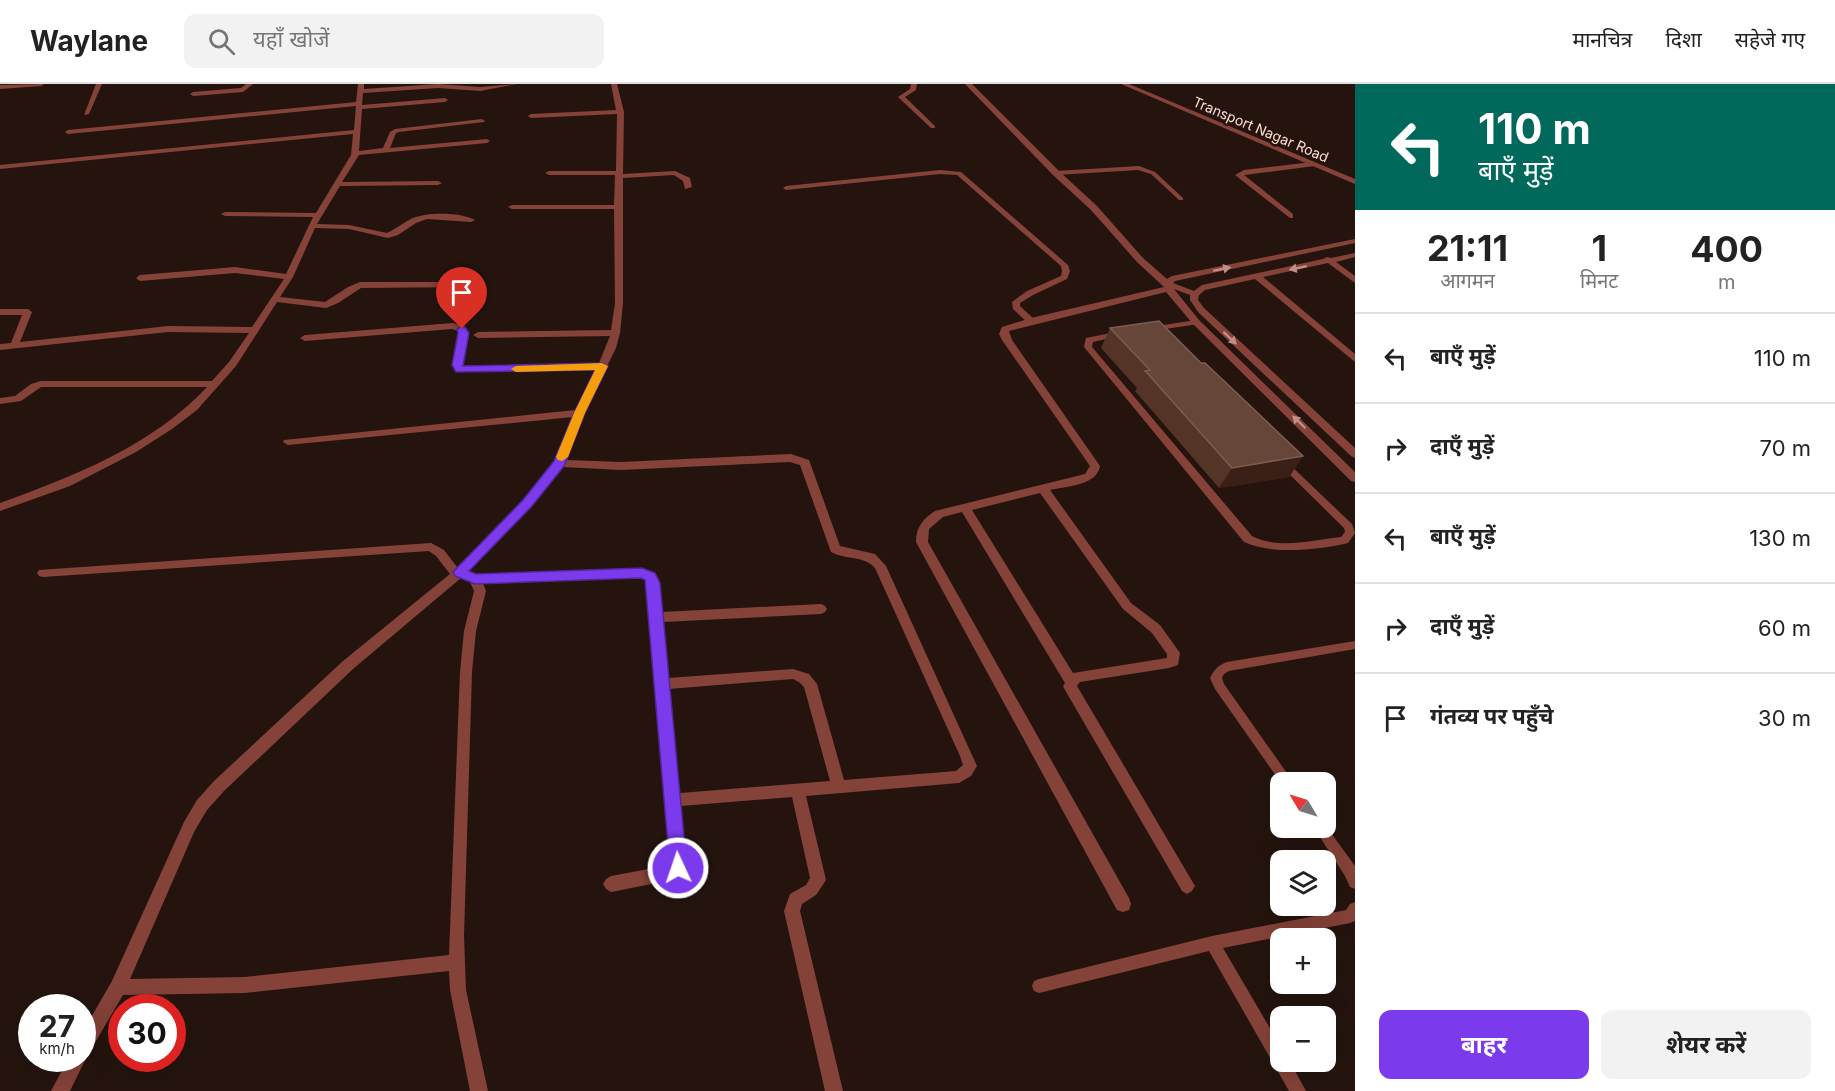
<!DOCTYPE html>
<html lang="hi">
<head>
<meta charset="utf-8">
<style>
  body { margin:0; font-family:Inter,"Noto Sans Devanagari",sans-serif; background:#f2f2f2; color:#222; height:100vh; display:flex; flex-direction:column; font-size:22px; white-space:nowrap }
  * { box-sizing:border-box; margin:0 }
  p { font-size:20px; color:#767676 }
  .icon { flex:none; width:33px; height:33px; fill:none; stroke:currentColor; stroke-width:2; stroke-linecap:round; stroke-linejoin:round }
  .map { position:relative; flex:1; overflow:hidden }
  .sheet { display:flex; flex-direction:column; background:#fff; width:480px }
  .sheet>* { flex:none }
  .guide { background:#00695c; color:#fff; overflow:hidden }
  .needle { width:39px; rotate:308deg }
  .buttons { position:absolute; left:1270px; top:688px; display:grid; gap:12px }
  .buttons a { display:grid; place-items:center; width:66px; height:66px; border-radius:12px; background:#fff; box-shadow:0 6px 24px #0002; font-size:30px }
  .speed { position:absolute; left:18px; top:910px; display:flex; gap:12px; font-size:30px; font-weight:700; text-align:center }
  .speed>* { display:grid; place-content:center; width:78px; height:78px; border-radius:50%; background:#fff; box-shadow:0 6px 24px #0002; line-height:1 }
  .speed small { font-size:15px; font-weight:400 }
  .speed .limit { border:9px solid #d22; background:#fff; color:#111 }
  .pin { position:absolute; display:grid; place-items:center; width:51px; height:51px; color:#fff; margin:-62px -26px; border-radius:50% 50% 50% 0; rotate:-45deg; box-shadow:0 0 6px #0007 }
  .pin .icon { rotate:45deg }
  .me { position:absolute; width:66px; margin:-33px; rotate:357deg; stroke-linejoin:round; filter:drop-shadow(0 0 4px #0008) }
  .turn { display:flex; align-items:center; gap:21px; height:126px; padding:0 24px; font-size:27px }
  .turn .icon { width:78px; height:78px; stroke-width:2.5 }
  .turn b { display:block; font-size:42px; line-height:51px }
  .eta { display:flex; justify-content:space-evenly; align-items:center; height:102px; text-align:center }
  .eta b { font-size:36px; font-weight:700; line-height:42px }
  .action { display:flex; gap:12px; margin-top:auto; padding:12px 24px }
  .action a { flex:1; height:69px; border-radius:12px; background:#7c3aed; color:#fff; font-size:24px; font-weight:700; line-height:69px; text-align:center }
  .action a+a { background:#f2f2f2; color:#222 }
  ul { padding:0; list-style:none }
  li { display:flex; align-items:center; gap:18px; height:90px; padding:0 24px; border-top:2px solid #e0e0e0 }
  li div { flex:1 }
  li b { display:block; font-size:22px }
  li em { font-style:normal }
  header { display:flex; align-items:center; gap:36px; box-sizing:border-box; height:84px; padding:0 30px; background:#fff; border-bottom:2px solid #e0e0e0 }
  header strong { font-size:28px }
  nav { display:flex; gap:33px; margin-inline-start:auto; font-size:21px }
  .search { width:420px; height:54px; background:#f2f2f2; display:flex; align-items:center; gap:15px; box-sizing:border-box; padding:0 21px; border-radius:12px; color:#767676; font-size:22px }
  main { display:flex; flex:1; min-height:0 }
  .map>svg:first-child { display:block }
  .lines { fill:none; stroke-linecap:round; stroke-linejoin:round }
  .service { fill:#854238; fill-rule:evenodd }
  .minor { fill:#854238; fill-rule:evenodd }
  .tertiary { fill:#854238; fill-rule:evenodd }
  .wall { fill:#533427 }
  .shaded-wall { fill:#391f15 }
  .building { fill:#654639; stroke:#7e5d51; stroke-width:1.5 }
  .oneway { fill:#c28e85 }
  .route { fill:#7c3aed; stroke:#51269a; stroke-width:1.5 }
  .slow { fill:#f59e0b }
  .labels { text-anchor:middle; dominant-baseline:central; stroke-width:5; stroke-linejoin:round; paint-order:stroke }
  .far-street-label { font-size:14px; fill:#ffdbd2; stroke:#25140e }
</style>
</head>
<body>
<header>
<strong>Waylane</strong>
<div class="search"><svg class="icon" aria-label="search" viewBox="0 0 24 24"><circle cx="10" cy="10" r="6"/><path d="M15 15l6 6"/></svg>यहाँ खोजें</div>
<nav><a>मानचित्र</a><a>दिशा</a><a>सहेजे गए</a></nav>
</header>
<main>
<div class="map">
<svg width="1355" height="1007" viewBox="0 0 1355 1007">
  <rect width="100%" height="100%" fill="#25140e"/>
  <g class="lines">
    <!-- service -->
    <path class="service" d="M1139,82L1155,88L1183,114V116H1179L1151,90L1138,86L1056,91L1053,89L1056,87Z
      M940,86L961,88L1068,181L1070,187L1067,195L1033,211L1020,219V222L1034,235V239H1028L1013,225L1012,218L1027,207L1061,192L1062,187L1061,182L957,91L940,90L786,106L783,104L786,102Z
      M1196,236H1199V240L1151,247L1147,245L1151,243Z
      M1121,247H1124V251L1093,258L1092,263L1252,452C1279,466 1312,456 1341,453L1345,448L1344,444L1281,382L1279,380L1284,377L1287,378L1352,440L1355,449L1348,459C1318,466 1272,471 1244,458L1084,263L1086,254Z
      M1355,557V565L1229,587L1224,590L1222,594L1224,600L1294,699H1281L1215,605L1210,594C1214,586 1218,581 1227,578Z
      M1326,742L1355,782V805L1350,803L1345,792L1314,744H1326Z
      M1355,818V837L1350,839L1223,864L1281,963V978H1290L1306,1007H1289L1209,867L1039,909L1034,907L1032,902L1034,897L1039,895L1212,852L1346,826L1350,820Z"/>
    <!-- minor -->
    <path class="minor" d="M44,0L41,2L0,5V1Z
      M96,0H102L89,30L84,31Z
      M246,0H253L243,8L193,12L190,10L193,8L241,4Z
      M358,0H364V5L438,0L480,3L517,0L480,7L438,4L363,9L362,21L445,14L448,16L445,18L362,25L359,67L383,64L390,48L395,45L482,35L485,37L484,38L399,48L396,49L390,64L487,55L490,57L487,59L359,71L342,98L438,97L442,99L438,101L340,102L317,140L349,141L387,149C396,145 404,138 413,134C428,128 461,128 475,136L471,138L427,135L416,139L398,151L388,154L349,145L315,144L293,193L280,213L325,218L348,203L360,198H465L469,201L468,203L361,204L338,219L326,224L277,218L236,282L197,326L172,345L136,368L70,402L0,427V419C74,392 152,362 207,303H41L21,317L0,320V314L15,312L31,300L41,297H212L229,278L249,249L168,248L0,266V260L11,259L22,231H0V225H28L32,228L20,258L168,242L252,243L284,195L235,189L140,197L136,194L140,191L235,183L286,190L313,133L225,132L221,130L225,128L316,129L351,71L353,50L0,85V81L354,46L356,22L68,50L65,48L68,46L356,18Z
      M611,0H617L624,28L623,90L675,87L690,94L692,103L685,105L683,97L674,91L623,94V219L620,249L616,264L584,329L567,376L621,378L791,370L809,376L840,462L875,470L886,482L977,682L971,692L959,699L806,712L826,796L816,811L802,820L800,827L843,1007H825L784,827L790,810L806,801L810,794L792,713L681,722L686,784L683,789L672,796L611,808L606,805L603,800L606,795L611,792L670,781L647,499L645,495L641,493L483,499L486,507L476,547L472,588L464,852L466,906L488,1007H470L450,906L449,887L245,909L123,911L86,974L70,1007H51L68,975H82V949L112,897L184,738L197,716L214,697L343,577L450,490L436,472L429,467L43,493L39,492L37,489L39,486L431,459L444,466L457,483L524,416L555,378L573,333L288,361L283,358L284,356L575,326L596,285L457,288L452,281L458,249V247L452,245L305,257L300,254L305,251L453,239L465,243L468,249L463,283L599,279L610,252L478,254L473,251L478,248L611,246L615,219L614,125H512L508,123L512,121H614L615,91H549L545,89L549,87H616L617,30L531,34L528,32L531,30L616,26ZM790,378L800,381L831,468C845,476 864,471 875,484L960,672L963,681L956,687L844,696L817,600L809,590L793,585L668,594L663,538L821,530L825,528L827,525L825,522L821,520L662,528C660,514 660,501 654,489L642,485L476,490L468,487L532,422L563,383L621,386ZM461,494L470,498L474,507L464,547L460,588L449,871L245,893L130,895L194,748L207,726L224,707L353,585ZM793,595L799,598L804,603L830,697L680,709L669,605Z
      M911,0H917L916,6L905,13L935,42V44H931L898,13L910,5Z
      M965,0H972L1059,87L1097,122L1143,174L1167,195L1172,192L1355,155V159L1175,197L1173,199L1194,207L1202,201L1323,175L1327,173L1331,174L1355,169V173L1336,178L1355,192V199L1328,179L1263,193L1355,270V278L1255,195L1205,206L1199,211L1198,216L1204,224L1355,364V374L1351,372L1198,228L1190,216V211L1174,205L1199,236L1355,388V398L1351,397L1193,240L1166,208L1009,247L1012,256L1100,382C1097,402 1066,402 1050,406L1131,519L1160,541L1180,569L1178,581L1169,584L1080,598L1077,602L1192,797L1195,802L1192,807L1187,810L1182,807L1065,606L1063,602L1065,599L962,428L943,433L929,445L928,458L1129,814L1131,820L1129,826L1123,828L1117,826L916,458C916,443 923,435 935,427L1085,390L1090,382L1002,256L999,250L1002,243L1031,234L1164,203L1137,178L1091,126L1053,91ZM1040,409L1123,525L1152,549L1167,570V574L1073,589L972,426Z
      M1312,78L1316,80L1315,82L1244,91L1293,130V134H1290L1235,91L1244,86Z"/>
    <!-- tertiary -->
    <path class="tertiary" d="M1121,0H1129L1355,95V100Z"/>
  </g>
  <!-- wall -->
  <path class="wall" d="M1110,244L1201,279L1303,372L1289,393L1219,404L1135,307L1137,304L1101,264Z"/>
  <!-- shaded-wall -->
  <path class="shaded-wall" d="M1303,372L1289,393L1219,404L1232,384Z"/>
  <!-- building -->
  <path class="building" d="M1159,237L1201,279H1205L1303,372L1232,384L1148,290L1145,287L1150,286L1110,244Z"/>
  <!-- one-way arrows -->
  <defs><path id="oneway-solid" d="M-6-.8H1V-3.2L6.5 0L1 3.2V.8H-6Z" transform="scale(1.5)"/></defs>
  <g class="oneway">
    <use href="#oneway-solid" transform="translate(1298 184) rotate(168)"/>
    <use href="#oneway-solid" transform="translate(1222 185) rotate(-12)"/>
    <use href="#oneway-solid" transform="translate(1230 254) rotate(43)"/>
    <use href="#oneway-solid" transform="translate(1299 338) rotate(-136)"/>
  </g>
  <!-- route -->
  <path class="route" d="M462,242L465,243L469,249L463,282L602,279L608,282L585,329L564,382L532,422L469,487L476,490L642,484L655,489L660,499L687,784L685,790L678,793L672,790L670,784L645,496L641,494L475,500L455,492L453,488L523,416L554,377L574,329L595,286L456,288L452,281L458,249L457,245Z"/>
  <!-- slow -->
  <path class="slow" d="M602,279L608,282L585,329L568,373L562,377L558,376L556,373L574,329L595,286L516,288L511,285L516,282Z"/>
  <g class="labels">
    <!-- far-street labels -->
    <g class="far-street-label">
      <text transform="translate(1261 45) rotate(23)">Transport Nagar Road</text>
    </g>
  </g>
</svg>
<div class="buttons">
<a><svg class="needle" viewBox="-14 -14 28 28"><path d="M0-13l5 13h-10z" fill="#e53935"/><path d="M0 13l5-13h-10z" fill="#767676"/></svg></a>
<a><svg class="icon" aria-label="layers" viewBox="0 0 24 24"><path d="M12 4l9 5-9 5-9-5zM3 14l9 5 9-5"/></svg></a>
<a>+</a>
<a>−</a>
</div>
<div class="speed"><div>27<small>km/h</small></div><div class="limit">30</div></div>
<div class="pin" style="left:462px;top:245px;background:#d93025"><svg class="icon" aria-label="arrive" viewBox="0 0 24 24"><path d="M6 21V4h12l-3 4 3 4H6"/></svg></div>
<svg class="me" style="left:678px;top:784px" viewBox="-20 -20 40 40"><circle r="17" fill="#7c3aed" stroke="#fff" stroke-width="3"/><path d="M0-11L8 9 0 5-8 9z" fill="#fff"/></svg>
</div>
<section class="sheet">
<div class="guide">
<div class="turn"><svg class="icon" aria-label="left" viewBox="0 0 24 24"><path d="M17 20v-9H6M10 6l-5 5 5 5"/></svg><div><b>110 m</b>बाएँ मुड़ें</div></div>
</div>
<div class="eta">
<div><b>21:11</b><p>आगमन</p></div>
<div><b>1</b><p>मिनट</p></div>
<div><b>400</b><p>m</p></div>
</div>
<ul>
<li><svg class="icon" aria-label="left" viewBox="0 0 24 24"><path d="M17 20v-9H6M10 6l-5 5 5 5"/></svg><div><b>बाएँ मुड़ें</b></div><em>110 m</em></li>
<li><svg class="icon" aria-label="right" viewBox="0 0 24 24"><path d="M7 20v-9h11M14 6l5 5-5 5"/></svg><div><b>दाएँ मुड़ें</b></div><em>70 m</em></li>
<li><svg class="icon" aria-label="left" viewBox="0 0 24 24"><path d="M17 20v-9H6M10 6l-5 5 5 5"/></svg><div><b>बाएँ मुड़ें</b></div><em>130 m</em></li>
<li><svg class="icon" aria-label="right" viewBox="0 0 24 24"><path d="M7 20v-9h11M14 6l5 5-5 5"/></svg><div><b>दाएँ मुड़ें</b></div><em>60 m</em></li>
<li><svg class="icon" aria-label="arrive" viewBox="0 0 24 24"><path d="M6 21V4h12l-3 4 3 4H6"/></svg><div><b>गंतव्य पर पहुँचे</b></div><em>30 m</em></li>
</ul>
<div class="action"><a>बाहर</a><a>शेयर करें</a></div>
</section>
</main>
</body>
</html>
